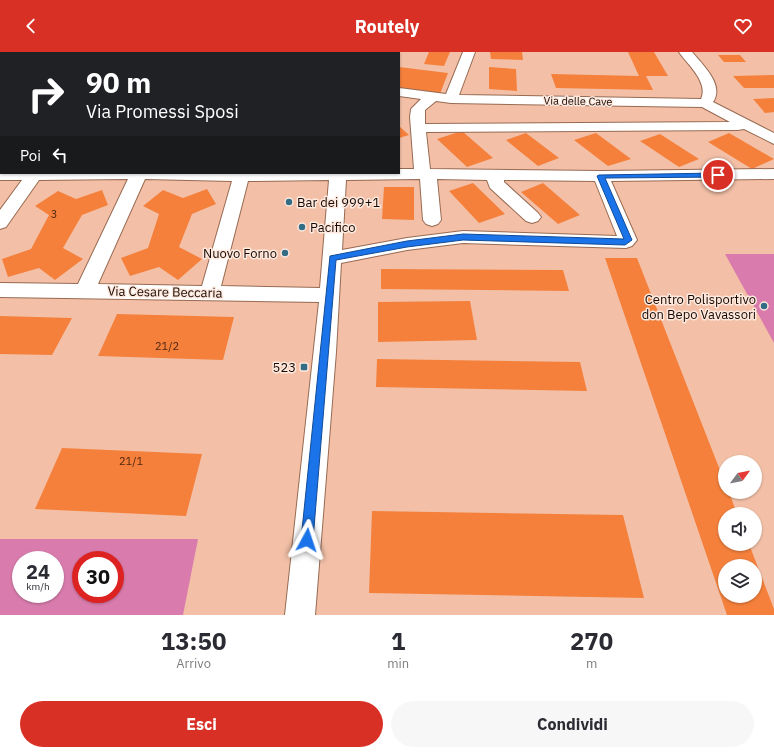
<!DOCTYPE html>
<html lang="it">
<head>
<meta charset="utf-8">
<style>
  body { margin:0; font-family:"IBM Plex Sans",sans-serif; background:#f7f7f7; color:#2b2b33; height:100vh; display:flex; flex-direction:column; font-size:15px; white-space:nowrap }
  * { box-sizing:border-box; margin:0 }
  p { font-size:13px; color:#7c7c81 }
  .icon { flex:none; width:22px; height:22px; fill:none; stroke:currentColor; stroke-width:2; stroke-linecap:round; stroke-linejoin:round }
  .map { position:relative; height:563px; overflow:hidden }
  .details { display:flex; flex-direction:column; background:#fff; flex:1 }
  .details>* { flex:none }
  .guide { position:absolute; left:0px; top:0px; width:400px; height:122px; box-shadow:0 1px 3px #0004; background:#202124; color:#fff; overflow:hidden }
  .needle { width:26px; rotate:58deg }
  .tools { position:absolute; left:718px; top:403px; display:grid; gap:8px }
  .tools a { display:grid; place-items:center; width:44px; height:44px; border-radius:50%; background:#fff; box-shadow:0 1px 3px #0004; font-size:20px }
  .speed { position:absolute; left:12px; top:499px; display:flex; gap:8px; font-size:20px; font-weight:700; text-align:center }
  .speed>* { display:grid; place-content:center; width:52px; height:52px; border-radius:50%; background:#fff; box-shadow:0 1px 3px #0004; line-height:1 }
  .speed small { font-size:10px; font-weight:400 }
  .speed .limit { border:6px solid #d22; background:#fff; color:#111 }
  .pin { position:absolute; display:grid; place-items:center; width:34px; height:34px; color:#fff; margin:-17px; border:2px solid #fff; border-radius:50%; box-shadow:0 1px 4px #0007 }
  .me { position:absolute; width:44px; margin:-22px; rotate:5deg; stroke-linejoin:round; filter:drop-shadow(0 0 3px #0008) }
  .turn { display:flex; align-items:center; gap:14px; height:84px; padding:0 20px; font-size:18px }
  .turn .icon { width:52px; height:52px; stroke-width:2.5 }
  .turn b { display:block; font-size:28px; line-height:34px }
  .then { display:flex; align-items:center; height:38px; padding:0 20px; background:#0003; gap:8px; font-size:15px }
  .eta { display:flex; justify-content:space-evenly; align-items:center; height:68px; text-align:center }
  .eta b { font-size:24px; font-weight:800; line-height:28px }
  .button { display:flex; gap:8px; margin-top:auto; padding:8px 20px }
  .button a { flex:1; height:46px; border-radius:24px; background:#d93025; color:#fff; font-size:16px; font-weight:800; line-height:46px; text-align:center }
  .button a+a { background:#f7f7f7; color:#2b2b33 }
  header { display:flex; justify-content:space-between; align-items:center; height:52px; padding:0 20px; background:#d93025; color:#fff; font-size:18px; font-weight:800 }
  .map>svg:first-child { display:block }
  .green { fill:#d97cad; fill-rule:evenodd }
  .building { fill:#f4803c; fill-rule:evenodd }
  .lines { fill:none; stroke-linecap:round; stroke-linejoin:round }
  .minor-casing { stroke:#976a52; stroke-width:2 }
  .minor { fill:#fff; fill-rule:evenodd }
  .route { fill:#1a73e8; stroke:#114b97 }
  .poi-dot { fill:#326d85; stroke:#fee9de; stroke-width:1.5 }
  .labels { text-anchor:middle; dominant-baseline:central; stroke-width:3; stroke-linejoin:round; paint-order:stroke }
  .far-street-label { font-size:11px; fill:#180802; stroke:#fee9de }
  .number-label { font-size:11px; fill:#4f2610 }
  .poi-label { font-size:13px; fill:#180802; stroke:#fee9de; text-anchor:end }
  .street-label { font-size:13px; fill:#180802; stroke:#fee9de }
</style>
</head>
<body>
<header><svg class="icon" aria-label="back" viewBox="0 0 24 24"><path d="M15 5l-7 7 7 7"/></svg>Routely<svg class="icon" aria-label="heart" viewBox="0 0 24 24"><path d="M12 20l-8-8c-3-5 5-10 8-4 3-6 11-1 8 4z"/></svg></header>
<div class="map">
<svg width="774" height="563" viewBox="0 0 774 563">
  <rect width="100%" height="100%" fill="#f3c0a7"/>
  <!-- green -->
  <path class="green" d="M725,202H774V291Z
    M0,487H198L183,563H0ZM21,508H55V542H21ZM81,508H115V542H81Z"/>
  <!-- building -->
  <path class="building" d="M429,0H450L444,14L424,12Z
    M490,0H522L523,8L491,7Z
    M628,0H654L668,24H646L653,38L556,36L551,22L639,24Z
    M718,3H740L746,10H724Z
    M399,15L448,21L440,42L399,37Z
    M489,15L516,17L517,39L489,37Z
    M774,23V36H744L733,24Z
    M774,46V60L765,61L753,47Z
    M399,74L409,83L399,86Z
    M462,79L493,106L467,115L437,87Z
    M526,81L559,106L538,114L506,88Z
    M596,81L631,107L608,114L574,88Z
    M729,81L774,107L752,117L708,90Z
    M660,82L699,107L679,115L640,89Z
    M473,131L505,162L479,171L449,139Z
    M543,131L580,163L558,172L521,140Z
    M384,135H414V168L382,167Z
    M207,137L216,152L192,162L179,195L202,207L178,228L159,215L130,224L121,206L148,196L159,162L143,154L163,138L183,146Z
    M102,138L108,153L82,163L63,196L83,207L55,228L39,216L8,225L2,207L31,197L49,163L35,154L58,139L76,147Z
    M605,206H637L725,431V440H729L737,462H725V492H749L774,557V563H727ZM725,514H755V544H725Z
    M381,217L563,218L569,239L381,237Z
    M470,249L477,288L378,290V250Z
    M117,262L234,265L223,308L98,304Z
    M0,264L72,266L52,303L0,302Z
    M377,307L580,310L587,339L376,335Z
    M62,396L202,402L186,464L35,457Z
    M372,459L623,463L644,546L369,541Z"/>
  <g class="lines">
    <defs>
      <path id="minor" d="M342,0H354V1H342Z
        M463,0H475L459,43L701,47C709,30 687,12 679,0H692C702,12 725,33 713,50L774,81V92L744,77L738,78L426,80L430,117L601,119L774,117V127L611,129L637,188L632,194L626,196L463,191L407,198L341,211L336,300L315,563H285L319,250L0,245V231L78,232L128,127L39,128L6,175L0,177V158L22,128H0V118L1,121H399V117H414L410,65L411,57L421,47L399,44V36L446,42ZM436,49L451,51L702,55L730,70L425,72V58ZM145,127L232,129L202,234L98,232ZM420,127L423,168L426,172L432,174L438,172L441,168L437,127L487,128L490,136L526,169L532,171L538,169L541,165L538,161L504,130V128L595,129L617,184L463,179L407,186L342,198L346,128ZM329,128L320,236L221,234L248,129Z
        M0,15H1V23H0Z"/>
    </defs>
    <!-- minor casing -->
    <use href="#minor" class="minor-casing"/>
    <!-- minor -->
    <use href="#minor" class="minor"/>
  </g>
  <!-- route -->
  <path class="route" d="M718,121L722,123L721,125L605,126L632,188L625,193L463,188L407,195L336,208L313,488L311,492L307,493L303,492L301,488L330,204L407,189L463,182L624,187L597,124L599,123Z"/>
  <!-- markers -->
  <g class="poi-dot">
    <circle cx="289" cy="150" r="4"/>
    <circle cx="302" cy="175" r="4"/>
    <circle cx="285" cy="201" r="4"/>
    <circle cx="764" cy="254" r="4"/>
    <rect x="300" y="311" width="8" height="8" rx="2"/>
  </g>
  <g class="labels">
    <!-- far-street labels -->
    <g class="far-street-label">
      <text transform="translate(578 49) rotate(1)">Via delle Cave</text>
    </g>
    <!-- number labels -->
    <g class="number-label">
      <text x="54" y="162">3</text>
      <text x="167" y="294">21/2</text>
      <text x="131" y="409">21/1</text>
    </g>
    <!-- poi labels -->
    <g class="poi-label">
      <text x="297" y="150" text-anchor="start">Bar dei 999+1</text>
      <text x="310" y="175" text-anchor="start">Pacifico</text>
      <text x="277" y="201">Nuovo Forno</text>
      <text x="756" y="247">Centro Polisportivo<tspan x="756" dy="15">don Bepo Vavassori</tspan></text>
      <text x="296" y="315">523</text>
    </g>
    <!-- street labels -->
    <g class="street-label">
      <text transform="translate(165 240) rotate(1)">Via Cesare Beccaria</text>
    </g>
  </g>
</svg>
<div class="tools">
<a><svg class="needle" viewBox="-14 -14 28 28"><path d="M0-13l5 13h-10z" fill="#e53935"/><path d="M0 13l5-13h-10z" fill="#7c7c81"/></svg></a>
<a><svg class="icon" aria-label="sound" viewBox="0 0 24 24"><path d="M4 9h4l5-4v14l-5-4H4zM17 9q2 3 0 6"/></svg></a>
<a><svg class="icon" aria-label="layers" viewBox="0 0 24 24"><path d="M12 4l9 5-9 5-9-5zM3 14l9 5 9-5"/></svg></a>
</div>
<div class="speed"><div>24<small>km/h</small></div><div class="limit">30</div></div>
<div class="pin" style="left:718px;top:123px;background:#d93025"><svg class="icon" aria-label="arrive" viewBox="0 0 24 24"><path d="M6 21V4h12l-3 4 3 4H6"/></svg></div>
<svg class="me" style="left:307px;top:488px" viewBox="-20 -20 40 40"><path d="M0-17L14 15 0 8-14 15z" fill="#1a73e8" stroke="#fff" stroke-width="4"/></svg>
<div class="guide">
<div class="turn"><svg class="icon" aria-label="right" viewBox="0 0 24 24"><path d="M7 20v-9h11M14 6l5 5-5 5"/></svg><div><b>90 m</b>Via Promessi Sposi</div></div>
<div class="then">Poi<svg class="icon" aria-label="left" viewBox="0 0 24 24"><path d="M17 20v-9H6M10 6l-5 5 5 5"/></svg></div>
</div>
</div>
<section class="details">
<div class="eta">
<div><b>13:50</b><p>Arrivo</p></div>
<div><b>1</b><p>min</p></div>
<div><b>270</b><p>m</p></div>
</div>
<div class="button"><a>Esci</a><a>Condividi</a></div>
</section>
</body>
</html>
